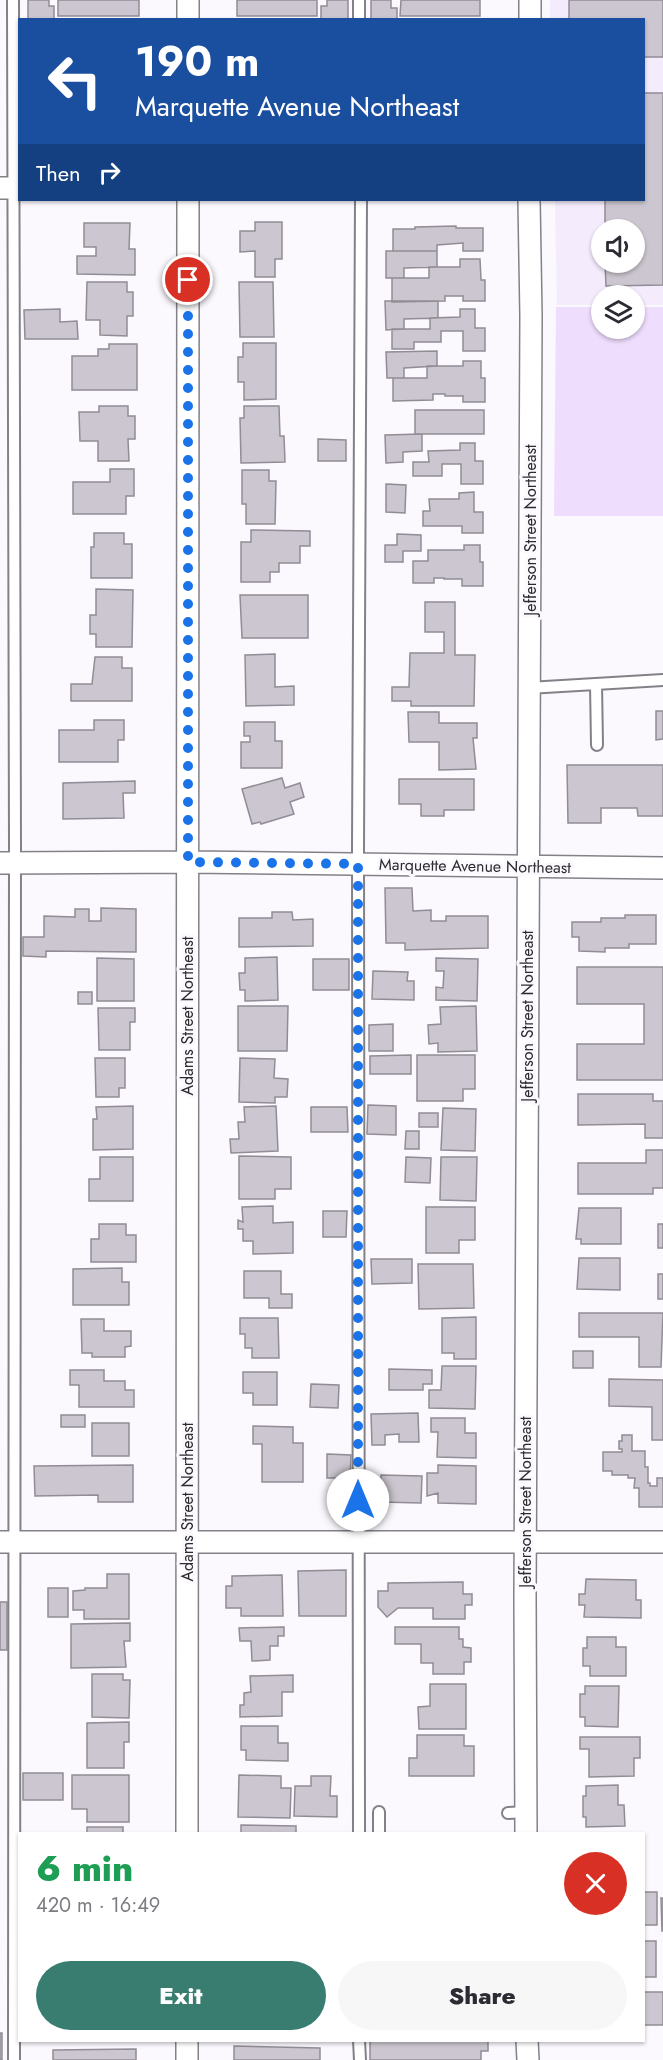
<!DOCTYPE html>
<html lang="en">
<head>
<meta charset="utf-8">
<style>
  body { margin:0; font-family:Jost,sans-serif; background:#f7f7f7; color:#2b2b33; height:100vh; display:flex; flex-direction:column; font-size:22px; white-space:nowrap }
  * { box-sizing:border-box; margin:0 }
  p { font-size:20px; color:#7c7c81 }
  .icon { flex:none; width:33px; height:33px; fill:none; stroke:currentColor; stroke-width:2; stroke-linecap:round; stroke-linejoin:round }
  .map { position:relative; flex:1; overflow:hidden }
  .details { position:absolute; left:18px; top:1832px; width:627px; height:210px; display:flex; flex-direction:column; background:#fff; border-radius:0px; box-shadow:0 2px 4px #0004 }
  .details>* { flex:none }
  .hud { position:absolute; left:18px; top:18px; width:627px; height:183px; border-radius:0px; box-shadow:0 2px 4px #0004; background:#1a4fa0; color:#fff; overflow:hidden }
  .fabs { position:absolute; left:591px; top:219px; display:grid; gap:12px }
  .fabs a { display:grid; place-items:center; width:54px; height:54px; border-radius:50%; background:#fff; box-shadow:0 2px 4px #0004; font-size:30px }
  .pin { position:absolute; display:grid; place-items:center; width:51px; height:51px; color:#fff; margin:-26px; border:3px solid #fff; border-radius:50%; box-shadow:0 2px 6px #0007 }
  .me { position:absolute; width:66px; margin:-33px; rotate:0deg; stroke-linejoin:round; filter:drop-shadow(0 0 4px #0008) }
  .turn { display:flex; align-items:center; gap:21px; height:126px; padding:0 18px; font-size:27px }
  .turn .icon { width:78px; height:78px; stroke-width:2.5 }
  .turn b { display:block; font-size:42px; line-height:51px }
  .then { display:flex; align-items:center; height:57px; padding:0 18px; background:#0003; gap:12px; font-size:22px }
  .round { display:grid; place-items:center; flex:none; width:63px; height:63px; border-radius:32px; background:#f7f7f7 }
  .overview { display:flex; align-items:center; justify-content:space-between; height:102px; padding:0 18px }
  h1 { font-size:36px; font-weight:800; line-height:45px; color:#1e9e55 }
  .action { display:flex; gap:12px; margin-top:auto; padding:12px 18px }
  .action a { flex:1; height:69px; border-radius:36px; background:#397d70; color:#fff; font-size:24px; font-weight:800; line-height:69px; text-align:center }
  .action a+a { background:#f7f7f7; color:#2b2b33 }
  .map>svg:first-child { display:block }
  .built { fill:#f4ebfc; fill-rule:evenodd }
  .green { fill:#efddfe }
  .building { fill:#cbc6cf; stroke:#918c95; stroke-width:1.5 }
  .lines { fill:none; stroke-linecap:round; stroke-linejoin:round }
  .lane-casing { stroke:#848088; stroke-width:14 }
  .street-casing { stroke:#848088; stroke-width:24 }
  .lane { stroke:#fff; stroke-width:10 }
  .street { stroke:#fff; stroke-width:21 }
  .route { stroke:#1a73e8; stroke-width:10; stroke-dasharray:0 18 }
  .labels { text-anchor:middle; dominant-baseline:central; stroke-width:6; stroke-linejoin:round; paint-order:stroke }
  .street-label { font-size:16px; fill:#2b2a2d; stroke:#fbf8fe }
</style>
</head>
<body>
<div class="map">
<svg width="663" height="2060" viewBox="0 0 663 2060">
  <rect width="100%" height="100%" fill="#fbf8fe"/>
  <!-- built -->
  <path class="built" d="M550,0H663V305H635L634,296H602L601,305H557L555,200H644V20L550,19ZM602,230H634V262H602Z"/>
  <!-- green -->
  <path class="green" d="M556,307H601L602,328H634L635,307H663V516H554Z"/>
  <!-- building -->
  <path class="building" d="M28,0H49V6H54V20H28Z
    M58,0H139V16H58Z
    M237,0H317V16H237Z
    M327,0H348V20H321V6H327Z
    M371,0H391V8H397V20H371Z
    M401,0H480V16H400Z
    M569,0H663V57H644V20H569Z
    M644,93H663V285L606,286L605,262H634V230H605V200H644Z
    M255,222H282V259H275V277H255V251L240,252V231H255Z
    M84,223H130L129,249H135V275L77,274V256H96V247H84Z
    M456,226V228H483V251H463V243L437,245V251H393V229H415V227Z
    M386,251H437V267L404,268V278H386Z
    M460,259H480L481,280H485V301H463V296H445V301L392,302V278H429V267H460Z
    M87,282H127V292H133V316H127V336L100,335V320H86Z
    M239,282H273L274,337H240Z
    M385,301H438V318L404,319V329L386,330Z
    M60,309V322L77,321L78,339H25L24,310Z
    M460,309H475V328H485V351H463V331H441V342H414V349H392V329H430V318L460,317Z
    M243,343H276V399L244,400V382H238V357H243Z
    M109,344H137V390H72V356H98V349H109Z
    M437,351V366L404,368V378H387L386,352Z
    M463,361H481V378H485V402H463V396H445V394H433V400L393,401V378H427V366H463Z
    M99,406H128V416H135V439H128L129,461H98V441H80L79,412H99Z
    M244,406H279L280,436H284L285,462L241,463L240,418H244Z
    M415,410H484V434H415Z
    M422,434V451L403,452V462L386,463L385,435Z
    M318,439L346,440V461H318Z
    M460,443H475V461H483V484H461V464H442V476H413V462H429L428,451L460,450Z
    M110,469H134V496H126V514H73V482H110Z
    M242,470H269V481H276L275,524H246V504H242Z
    M386,484L406,485L405,513L386,512Z
    M474,492V512H483V533H462V526H423V511H430L429,499H459V493Z
    M251,530L310,531V546H300V563H279V572H270V582H241V542H251Z
    M94,533H124V544H132V578H91V547H94Z
    M397,534L421,535V551H403V562H385V545H397Z
    M464,545H480V562H483V586H462V579H444V578H434V583H413V561H428V550H464Z
    M96,589L133,590L132,647H96V634H90V615H96Z
    M240,595H308V638H242Z
    M425,602H455V655H475L474,706H411V701H392V687H409L410,653H444V632H425Z
    M275,654V687L294,686V705L246,706L245,655Z
    M95,657H122V668H132V701H71V684H92Z
    M656,711H663V739L656,740Z
    M408,712H439V723H477V738H473L476,769L439,770V742H409Z
    M94,720H124V740H118V762H59V730H94Z
    M244,722H275V741H282V768H241V742H250V736H244Z
    M567,765H663V816H638L637,808H601V823H568Z
    M282,778L285,788L300,783L304,797L290,802L294,814L261,824L260,822L252,824L242,789Z
    M399,779H474V810H444V816H421V804H399Z
    M135,781V793H123L124,818L63,819V783Z
    M385,888H412L413,911L431,910V921H446V916H488V948L405,950V943H386Z
    M101,908L136,909V952L46,951V957L23,956V937H44V916L75,917V909H89V921H101Z
    M272,912H292L293,920L313,919V946L239,947V918H272Z
    M625,915H656V944H629V948H605V952L579,951V937H572V922H601V918H625Z
    M277,957L278,1000L245,1001V990H240L239,973H245V958Z
    M97,958L134,959V1001H97Z
    M436,958L478,959L477,1001L436,1000V987L443,988L444,971H436Z
    M313,959H349V990H313Z
    M577,967H663V1080H577V1044H644V1004H577Z
    M373,971L408,972L407,981H414V1000L372,999Z
    M78,992H92V1004H78Z
    M238,1006H288L287,1051H238Z
    M476,1006L477,1051L438,1052V1043L429,1044L428,1025L441,1024L440,1007Z
    M98,1008H135V1022H130V1050H99Z
    M393,1024V1051H369V1025Z
    M411,1055V1074H370V1056Z
    M417,1055H475V1089H463V1101H417Z
    M95,1058H125V1088H119V1097H96Z
    M240,1058L275,1059L274,1078L288,1079L287,1097H275V1103L239,1102Z
    M578,1094H653V1101H663V1138H645V1124L578,1125Z
    M368,1105L396,1106V1135L367,1134Z
    M133,1106V1149L93,1150V1119H97L96,1107Z
    M276,1106L278,1151L231,1153L230,1139H239L238,1122H245L244,1107Z
    M311,1107H347L348,1132H311Z
    M443,1108L476,1109L475,1151L441,1150Z
    M419,1113H438V1127H419Z
    M406,1131H419V1149H405Z
    M646,1150H663V1188H653V1194H578V1163H646Z
    M239,1156L291,1157V1189H275V1199H239Z
    M100,1157H133V1201H89V1179H100Z
    M406,1157L431,1158L430,1183L405,1182Z
    M441,1157H477L476,1201L440,1200Z
    M273,1206V1223L293,1222V1253L253,1254V1241H243V1229H238V1220L243,1222L242,1207Z
    M426,1207H475V1240H459V1253H426Z
    M579,1208H621V1244H581V1239H576Z
    M323,1211H347L346,1237H323Z
    M99,1224H126V1235H136V1262H91V1239H99Z
    M658,1224H663V1248H658Z
    M579,1258H620V1290L577,1289Z
    M371,1259H412V1283L372,1284Z
    M418,1264H473L474,1308L419,1309Z
    M122,1268V1282H129V1305H73V1269Z
    M244,1271H281V1294H292V1308H269V1298H244Z
    M658,1274H663V1299H658Z
    M579,1313H663L661,1367H639V1337H579Z
    M476,1317V1359H454V1353H442V1318Z
    M240,1318H278L279,1358H252V1348H245V1334H240Z
    M81,1319H104V1331H131V1346L125,1347V1357H92V1353H82Z
    M573,1351H593V1368H573Z
    M442,1366H476L475,1409L429,1408V1390H441Z
    M389,1369L432,1370V1384H423V1390H389Z
    M70,1370H104V1381H125V1390H134V1407H79V1385H70Z
    M243,1372H277V1405H253V1393H243Z
    M609,1379L663,1380V1440H652V1407L609,1406Z
    M311,1384L339,1385L338,1408L310,1407Z
    M418,1413L419,1442H399V1434L385,1435V1445H372L371,1414Z
    M61,1415H85V1427H61Z
    M431,1418H465V1433H476V1458L437,1457L438,1432H431Z
    M92,1423H129V1456H92Z
    M253,1426L293,1427V1443H303V1482H262V1444H253Z
    M622,1435H632V1451H645V1467H648V1483H650V1486H657V1478H663V1507H639V1488H634L635,1478H628V1475H612V1471H603V1452H622V1449H619V1441H622Z
    M327,1454L351,1455L350,1478H327Z
    M133,1465V1502H98V1495L35,1496L34,1466Z
    M438,1465L476,1466V1504L438,1503V1493L427,1496V1473H438Z
    M381,1475L422,1476L421,1503L380,1502Z
    M346,1570V1616H299L298,1571Z
    M107,1574H129V1619H84V1610H73V1591L85,1590V1588H107Z
    M282,1575L283,1616H241V1608H226V1586H232V1576Z
    M586,1579L636,1580V1600H641V1618L584,1617L585,1605H579V1594H585Z
    M463,1582V1594H472V1605H465V1619H433V1608H398L387,1617L378,1607V1591H388V1583Z
    M48,1588H68V1617H48Z
    M0,1602H7V1650H0Z
    M130,1623V1641H124L126,1667L71,1668V1624Z
    M284,1627V1636H278V1646H270V1660L252,1661L251,1641H240L239,1628Z
    M395,1627H459V1639H463V1647L471,1648V1662H464V1674H433V1663H421V1644H395Z
    M587,1637H616V1647H626V1676H590V1666H583V1648H587Z
    M92,1674H123V1680H130L129,1718L92,1717Z
    M293,1675V1692H282V1716L240,1717V1705H244V1693L251,1692L250,1676Z
    M430,1684H466V1729H419L418,1707L430,1706Z
    M585,1686H619L618,1727L585,1726V1717H580V1694H585Z
    M129,1722V1742H124V1768H87V1723Z
    M241,1726H278V1743H288V1761L246,1760V1750H241Z
    M417,1735H464V1746H474V1776H409V1758H417Z
    M580,1737H640V1758H634V1776L589,1777V1749H580Z
    M23,1773H63V1800H23Z
    M72,1775H129V1822H87V1809H72Z
    M239,1775L281,1776V1788H291L290,1818L238,1817Z
    M311,1776H331L330,1796H337V1817L294,1816L295,1786H311Z
    M618,1785V1805H624L625,1826L586,1827V1817H583V1796H586V1786Z
    M241,1825L296,1826V1833H241Z
    M87,1827H123V1833H87Z
    M644,1892H657V1925H644Z
    M661,1898H663V1931H662Z
    M644,1941H656V1977H644Z
    M644,1992H663V2025H644Z
    M0,2033H2V2060H0Z
    M370,2040H488V2051H481V2060H370Z
    M234,2046L320,2048V2060H234Z
    M136,2049V2060H53V2050Z"/>
  <g class="lines">
    <defs>
      <path id="lane" d="M13,0L15,847L14,2060
        M359,0V20
        M596,684L597,745
        M528,688L663,680
        M508,1813L526,1812
        M359,1833L358,847L361,200
        M379,1833V1812
        M359,2040L360,2060"/>
      <path id="street" d="M188,0V20
        M530,20V0
        M0,188H20
        M0,863L188,862L663,868
        M0,1542H663
        M187,1833L188,200
        M526,1833L525,1598L531,316L529,200
        M187,2040V2060
        M527,2040L528,2060"/>
    </defs>
    <!-- lane casing -->
    <use href="#lane" class="lane-casing"/>
    <!-- street casing -->
    <use href="#street" class="street-casing"/>
    <!-- lane -->
    <use href="#lane" class="lane"/>
    <!-- street -->
    <use href="#street" class="street"/>
  </g>
  <g class="lines">
    <!-- route -->
    <path class="route" d="M188,280V862L358,864V1500"/>
  </g>
  <g class="labels">
    <!-- street labels -->
    <g class="street-label">
      <text transform="translate(530 530) rotate(-90)">Jefferson Street Northeast</text>
      <text transform="translate(475 866) rotate(1)">Marquette Avenue Northeast</text>
      <text transform="translate(187 1016) rotate(-90)">Adams Street Northeast</text>
      <text transform="translate(527 1016) rotate(-90)">Jefferson Street Northeast</text>
      <text transform="translate(187 1502) rotate(-90)">Adams Street Northeast</text>
      <text transform="translate(525 1502) rotate(-90)">Jefferson Street Northeast</text>
    </g>
  </g>
</svg>
<div class="fabs">
<a><svg class="icon" aria-label="sound" viewBox="0 0 24 24"><path d="M4 9h4l5-4v14l-5-4H4zM17 9q2 3 0 6"/></svg></a>
<a><svg class="icon" aria-label="layers" viewBox="0 0 24 24"><path d="M12 4l9 5-9 5-9-5zM3 14l9 5 9-5"/></svg></a>
</div>
<div class="pin" style="left:188px;top:280px;background:#d93025"><svg class="icon" aria-label="arrive" viewBox="0 0 24 24"><path d="M6 21V4h12l-3 4 3 4H6"/></svg></div>
<svg class="me" style="left:358px;top:1500px" viewBox="-20 -20 40 40"><circle r="19" fill="#fff"/><path d="M0-13L10 11 0 6-10 11z" fill="#1a73e8"/></svg>
<div class="hud">
<div class="turn"><svg class="icon" aria-label="left" viewBox="0 0 24 24"><path d="M17 20v-9H6M10 6l-5 5 5 5"/></svg><div><b>190 m</b>Marquette Avenue Northeast</div></div>
<div class="then">Then<svg class="icon" aria-label="right" viewBox="0 0 24 24"><path d="M7 20v-9h11M14 6l5 5-5 5"/></svg></div>
</div>
<section class="details">
<div class="overview"><div><h1>6 min</h1><p>420 m · 16:49</p></div><a class="round" style="background:#d93025;color:#fff"><svg class="icon" aria-label="close" viewBox="0 0 24 24"><path d="M6 6l12 12M18 6L6 18"/></svg></a></div>
<div class="action"><a>Exit</a><a>Share</a></div>
</section>
</div>
</body>
</html>
